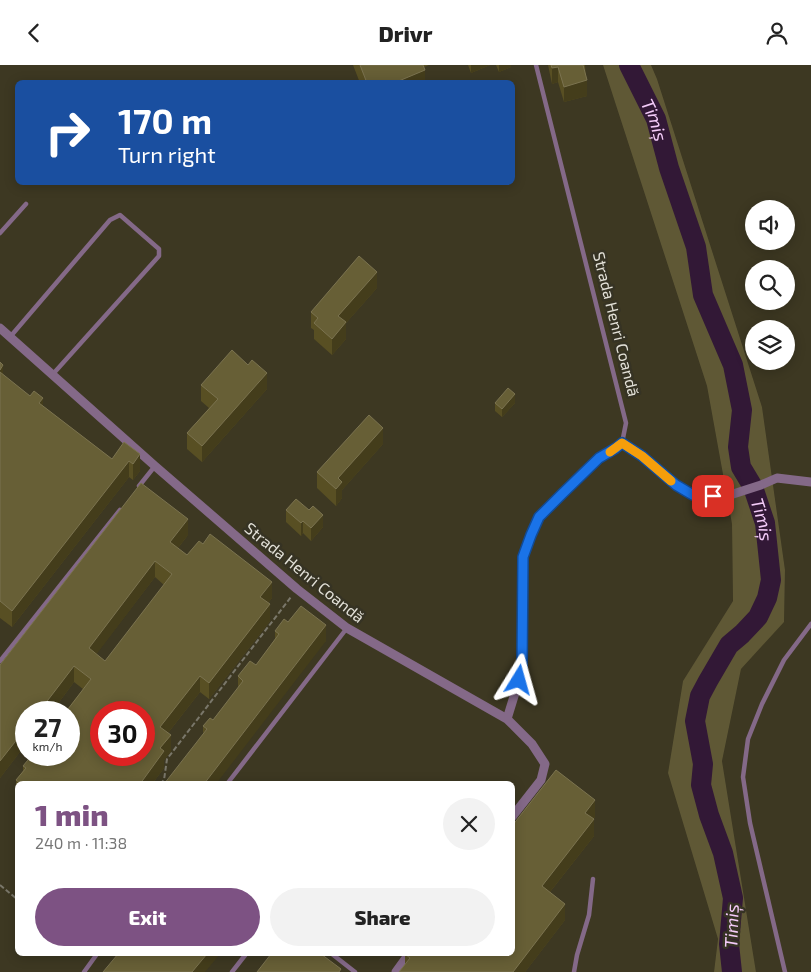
<!DOCTYPE html>
<html lang="en">
<head>
<meta charset="utf-8">
<style>
  body { margin:0; font-family:"Exo 2",sans-serif; background:#f2f2f2; color:#222; height:100vh; display:flex; flex-direction:column; font-size:19px; white-space:nowrap }
  * { box-sizing:border-box; margin:0 }
  p { font-size:16px; color:#767676 }
  .icon { flex:none; width:28px; height:28px; fill:none; stroke:currentColor; stroke-width:2; stroke-linecap:round; stroke-linejoin:round }
  .map { position:relative; flex:1; overflow:hidden }
  .side { position:absolute; left:15px; top:716px; width:500px; height:175px; display:flex; flex-direction:column; background:#fff; border-radius:8px; box-shadow:0 2px 12px #0003 }
  .side>* { flex:none }
  .banner { position:absolute; left:15px; top:15px; width:500px; height:105px; border-radius:8px; box-shadow:0 2px 12px #0003; background:#1a4fa0; color:#fff; overflow:hidden }
  .buttons { position:absolute; left:745px; top:135px; display:grid; gap:10px }
  .buttons a { display:grid; place-items:center; width:50px; height:50px; border-radius:50%; background:#fff; box-shadow:0 2px 12px #0003; font-size:25px }
  .speed { position:absolute; left:15px; top:636px; display:flex; gap:10px; font-size:25px; font-weight:700; text-align:center }
  .speed>* { display:grid; place-content:center; width:65px; height:65px; border-radius:50%; background:#fff; box-shadow:0 2px 12px #0003; line-height:1 }
  .speed small { font-size:12px; font-weight:400 }
  .speed .limit { border:8px solid #d22; background:#fff; color:#111 }
  .pin { position:absolute; display:grid; place-items:center; width:42px; height:42px; color:#fff; margin:-21px; border-radius:10px; box-shadow:0 2px 8px #0006 }
  .me { position:absolute; width:55px; margin:-28px; rotate:8deg; stroke-linejoin:round; filter:drop-shadow(0 0 4px #0008) }
  .turn { display:flex; align-items:center; gap:18px; height:105px; padding:0 20px; font-size:22px }
  .turn .icon { width:65px; height:65px; stroke-width:2.5 }
  .turn b { display:block; font-size:35px; line-height:42px }
  .round { display:grid; place-items:center; flex:none; width:52px; height:52px; border-radius:26px; background:#f2f2f2 }
  .head { display:flex; align-items:center; justify-content:space-between; height:85px; padding:0 20px }
  h1 { font-size:30px; font-weight:800; line-height:38px; color:#7d5283 }
  .cta { display:flex; gap:10px; margin-top:auto; padding:10px 20px }
  .cta a { flex:1; height:58px; border-radius:30px; background:#7d5283; color:#fff; font-size:20px; font-weight:800; line-height:58px; text-align:center }
  .cta a+a { background:#f2f2f2; color:#222 }
  header { display:flex; justify-content:space-between; align-items:center; height:65px; padding:0 20px; background:#fff; font-size:22px; font-weight:800 }
  .map>svg:first-child { display:block }
  .built { fill:#3d3822; fill-rule:evenodd }
  .green { fill:#5f5835 }
  .lines { fill:none; stroke-linecap:round; stroke-linejoin:round }
  .river { stroke:#321836; stroke-width:20 }
  .path { stroke:#7a776a; stroke-width:2; stroke-dasharray:5 2.5; stroke-linecap:butt }
  .lane { stroke:#846988; stroke-width:4.5 }
  .street { stroke:#846988; stroke-width:9 }
  .wall { fill:#584f23; fill-rule:evenodd }
  .shaded-wall { fill:#443d1b }
  .building { fill:#675f36; stroke:#7b7350; fill-rule:evenodd }
  .route-casing { stroke:#114b97; stroke-width:12 }
  .route { stroke:#1a73e8; stroke-width:9 }
  .slow { stroke:#f59e0b; stroke-width:9 }
  .labels { text-anchor:middle; dominant-baseline:central; stroke-width:5; stroke-linejoin:round; paint-order:stroke }
  .street-label { font-size:16px; fill:#e3e1d8; stroke:#363324 }
  .water-label { font-size:18px; font-style:italic; fill:#f4cbf9; stroke:#363324 }
</style>
</head>
<body>
<header><svg class="icon" aria-label="back" viewBox="0 0 24 24"><path d="M15 5l-7 7 7 7"/></svg>Drivr<svg class="icon" aria-label="person" viewBox="0 0 24 24"><circle cx="12" cy="8" r="4"/><path d="M4 21q1-7 8-7t8 7"/></svg></header>
<div class="map">
<svg width="811" height="907" viewBox="0 0 811 907">
  <rect width="100%" height="100%" fill="#363324"/>
  <!-- built -->
  <path class="built" d="M0,0H603L707,321L732,459L733,536L683,616L668,708L718,874L714,907H0ZM18,18H512V118H18ZM26,648H69V690H26ZM101,648H144V690H101ZM18,719H512V889H18Z
    M651,0H811V907H756L722,696L741,604L784,556L785,505L762,342L657,14ZM754,144H786V176H754ZM754,204H786V236H754ZM754,264H786V296H754Z"/>
  <!-- green -->
  <path class="green" d="M603,0H651L657,14L762,342L785,505L784,557L741,604L722,696L756,907H714L718,874L668,708L683,616L733,536L732,459L707,321Z"/>
  <g class="lines">
    <!-- river -->
    <path class="river" id="s1" d="M629,0L656,54L669,103L696,182L703,230L733,300L742,345L738,382L741,402L753,422L765,458L771,515L767,533L758,552L742,569L729,580L708,616L700,631L695,656L703,699L701,720L709,750L723,788L733,833L729,879L732,907"/>
    <!-- path -->
    <path class="path" d="M160,719L164,715L167,694L291,532
      M0,820L18,835"/>
    <!-- lane -->
    <path class="lane" d="M536,0L626,358L622,378
      M0,168L26,139
      M10,272L110,155L120,150L159,184V191L53,309
      M139,421L155,401
      M0,596L120,445
      M227,719L347,563
      M332,889L355,907
      M84,907L97,889
      M232,907L246,889
      M574,907L577,890L589,850L593,814
      M785,907L750,758L743,712L748,674L762,639L784,595L811,559"/>
    <!-- street -->
    <path class="street" d="M0,263L155,401L297,524L347,563L507,654L532,679L545,699L541,715L512,752
      M507,654L523,602V492L531,470L539,452L584,406L599,393L616,383L622,378L642,391L676,420L693,430L713,431L730,430L761,420L777,413L811,417
      M396,907L409,889"/>
  </g>
  <!-- wall -->
  <path class="wall" d="M353,0H429L424,2L425,18H360Z
    M468,0H490L471,8Z
    M496,0H511V2L499,7Z
    M548,0H585L587,31L564,37L558,17L552,19Z
    M377,223L346,258V274L332,290L314,274V265L311,263V247Z
    M0,297L3,310L112,394L124,377L140,406L133,415L129,412L12,562L0,553Z
    M201,320L267,324L202,397L187,384V368L209,343L201,336Z
    M495,338H515L502,352L495,346Z
    M383,379L342,425V433L336,441L317,423V407Z
    M286,445L323,462L311,476L303,468L301,471L286,457Z
    M188,470L178,483L187,490L272,533L268,538L270,556L209,634L200,627L168,668L171,686L164,695V703L152,719H18V733L16,732V715L23,706V701L83,624L74,617L51,648H26V679L0,713V600ZM155,512L164,520L105,596L96,589Z
    M288,557L326,576L203,668V661L213,655L238,623V611L256,600L275,574V566Z
    M556,705L595,735V752L593,754H594V771L550,827L565,839V855L525,907H399L405,900V889H512V761Z"/>
  <!-- shaded-wall -->
  <path class="shaded-wall" d="M471,0H490L471,8Z
    M499,0H511V2L499,7Z
    M558,2V17L552,19V3Z
    M425,5V18H394Z
    M587,15V31L564,37V22Z
    M377,207V223L346,258V274L332,290V274L338,251Z
    M3,300V316L0,322V305Z
    M267,308V324L202,397V381Z
    M515,329V338L502,352V344Z
    M43,333V350L39,338Z
    M383,363V379L342,425V433L336,441V424L338,413Z
    M140,389V406L133,415V399Z
    M129,396V412L12,562V546Z
    M323,450V462L311,476V463Z
    M188,454V470L170,493V477Z
    M303,456V468L301,471V458Z
    M155,496V512L89,599V583Z
    M272,517V533L260,548V532Z
    M270,539V556L209,634V618Z
    M326,560V576L216,719H204Z
    M74,601V617L51,648H38Z
    M200,611V627L160,678V662Z
    M26,663V679L0,713V696Z
    M171,670V686L164,695V703L152,719H140L160,683Z
    M595,735V752L585,764V748Z
    M594,754V771L542,837V821Z
    M565,839V855L525,907H513Z
    M207,889H220L205,907H192Z"/>
  <!-- building -->
  <path class="building" d="M360,0H423L425,5L394,18H367Z
    M551,0H583L587,15L564,22L558,2L552,3Z
    M359,191L377,207L338,251L346,257L332,274L314,258L318,253L311,247Z
    M232,285L248,300L252,295L267,308L202,381L187,368L218,334L201,320Z
    M0,297L3,300L0,305Z
    M0,307L30,331L34,326L43,333L39,338L112,394L124,377L140,389L133,399L129,396L12,546L0,536Z
    M508,323L515,329L502,344L495,338Z
    M369,350L383,363L338,413L342,417L336,424L317,407Z
    M141,418L188,454L170,477L187,490L199,476L203,479L210,469L272,517L260,532L270,539L209,618L200,611L160,662L171,670L160,683L164,686L140,719H136L133,716L131,719H21L16,715L26,703L23,701L32,690H69V648H65L91,614L74,601L38,648H26V663L0,696V600ZM155,496L172,509L105,596L89,583ZM101,648H144V690H101Z
    M296,434L309,445L313,441L323,450L311,463L303,456L301,458L286,445Z
    M301,541L326,560L204,719H164L207,664L203,661L210,653L213,655L243,616L238,611L250,596L256,600L279,569L275,566L284,554L288,557Z
    M556,705L595,735L585,748L594,754L542,821L565,839L513,907H399L410,893L405,889H512V761Z
    M118,889H207L192,907H103Z
    M271,889H321L341,904L339,907H257Z"/>
  <g class="lines">
    <defs>
      <path id="route" d="M519,615L522,602L523,492L531,470L539,452L562,429L599,393L616,383L622,378L642,391L676,420L693,430L713,431"/>
    </defs>
    <!-- route casing -->
    <use href="#route" class="route-casing"/>
    <!-- route -->
    <use href="#route" class="route"/>
    <!-- slow -->
    <path class="slow" d="M610,387L622,378L642,391L671,416"/>
  </g>
  <g class="labels">
    <!-- street labels -->
    <g class="street-label">
      <text transform="translate(617 259) rotate(76)">Strada Henri Coandă</text>
      <text transform="translate(305 507) rotate(39)">Strada Henri Coandă</text>
    </g>
    <!-- water labels -->
    <g class="water-label">
      <text stroke="none"><textPath href="#s1" startOffset="61">Timiș</textPath></text>
      <text stroke="none"><textPath href="#s1" startOffset="480">Timiș</textPath></text>
      <text transform="translate(731 861) rotate(-88)">Timiș</text>
    </g>
  </g>
</svg>
<div class="buttons">
<a><svg class="icon" aria-label="sound" viewBox="0 0 24 24"><path d="M4 9h4l5-4v14l-5-4H4zM17 9q2 3 0 6"/></svg></a>
<a><svg class="icon" aria-label="search" viewBox="0 0 24 24"><circle cx="10" cy="10" r="6"/><path d="M15 15l6 6"/></svg></a>
<a><svg class="icon" aria-label="layers" viewBox="0 0 24 24"><path d="M12 4l9 5-9 5-9-5zM3 14l9 5 9-5"/></svg></a>
</div>
<div class="speed"><div>27<small>km/h</small></div><div class="limit">30</div></div>
<div class="pin" style="left:713px;top:431px;background:#d93025"><svg class="icon" aria-label="arrive" viewBox="0 0 24 24"><path d="M6 21V4h12l-3 4 3 4H6"/></svg></div>
<svg class="me" style="left:519px;top:615px" viewBox="-20 -20 40 40"><path d="M0-17L14 15 0 8-14 15z" fill="#1a73e8" stroke="#fff" stroke-width="4"/></svg>
<div class="banner">
<div class="turn"><svg class="icon" aria-label="right" viewBox="0 0 24 24"><path d="M7 20v-9h11M14 6l5 5-5 5"/></svg><div><b>170 m</b>Turn right</div></div>
</div>
<section class="side">
<div class="head"><div><h1>1 min</h1><p>240 m · 11:38</p></div><a class="round"><svg class="icon" aria-label="close" viewBox="0 0 24 24"><path d="M6 6l12 12M18 6L6 18"/></svg></a></div>
<div class="cta"><a>Exit</a><a>Share</a></div>
</section>
</div>
</body>
</html>
